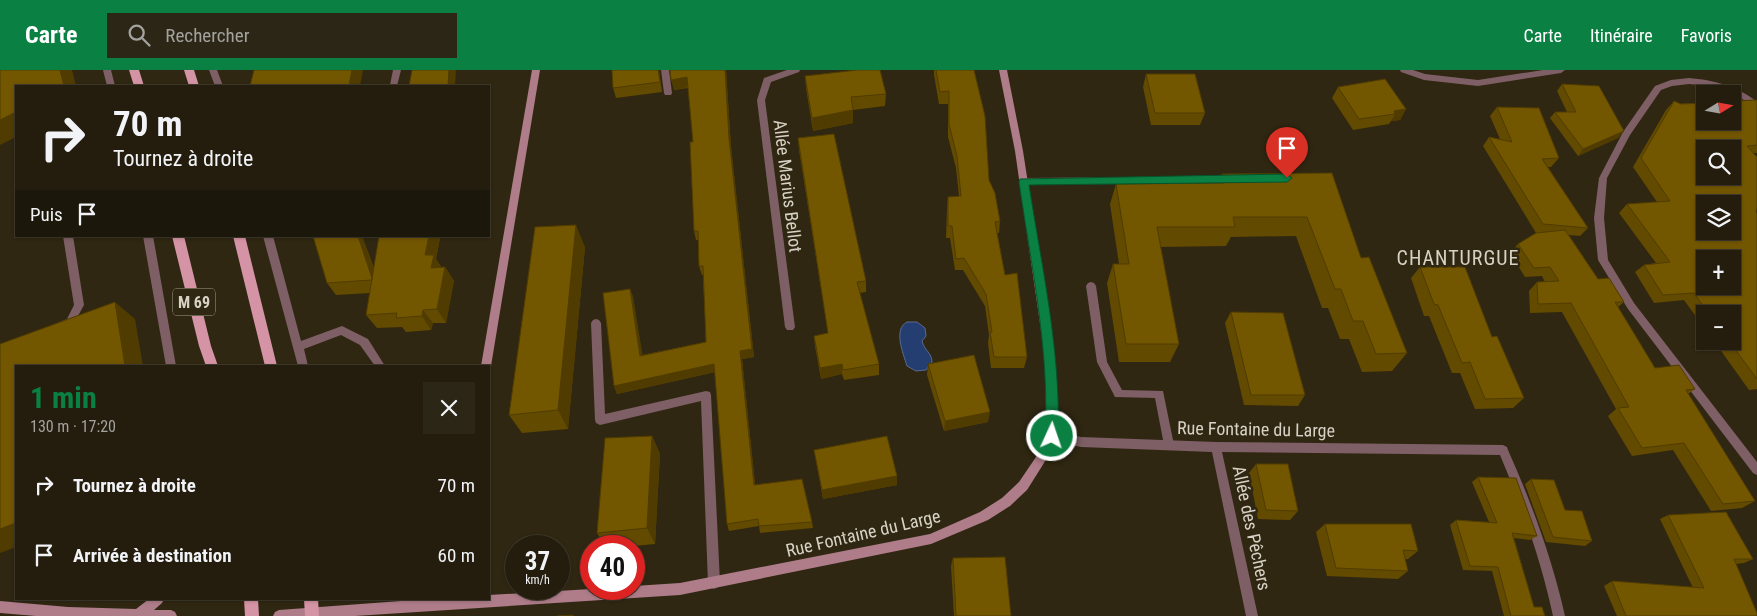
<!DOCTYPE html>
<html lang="fr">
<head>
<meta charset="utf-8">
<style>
  body { margin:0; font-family:"Roboto Condensed",sans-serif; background:#2c2617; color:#f1f3f6; height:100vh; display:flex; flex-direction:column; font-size:19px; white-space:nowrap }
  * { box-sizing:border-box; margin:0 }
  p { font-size:16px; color:#a3a29e }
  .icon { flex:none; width:28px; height:28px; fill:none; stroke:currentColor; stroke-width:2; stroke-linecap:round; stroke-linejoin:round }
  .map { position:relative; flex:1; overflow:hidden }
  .drawer { position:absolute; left:15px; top:295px; width:475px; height:235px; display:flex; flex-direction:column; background:#241d0e; border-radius:0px; box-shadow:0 1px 4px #0004,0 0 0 1px #413b2e }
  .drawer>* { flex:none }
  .banner { position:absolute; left:15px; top:15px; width:475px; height:152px; border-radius:0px; box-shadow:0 1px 4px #0004,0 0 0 1px #413b2e; background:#241d0e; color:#f1f3f6; overflow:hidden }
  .needle { width:32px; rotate:79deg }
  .tools { position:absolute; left:1696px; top:15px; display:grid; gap:10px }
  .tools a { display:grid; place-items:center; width:45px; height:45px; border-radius:0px; background:#241d0e; box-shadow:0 1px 4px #0004,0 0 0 1px #413b2e; font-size:25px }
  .speed { position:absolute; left:505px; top:465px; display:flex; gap:10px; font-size:25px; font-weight:700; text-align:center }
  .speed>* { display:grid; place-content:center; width:65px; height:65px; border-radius:50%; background:#241d0e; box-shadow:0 1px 4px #0004,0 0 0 1px #413b2e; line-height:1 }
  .speed small { font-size:12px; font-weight:400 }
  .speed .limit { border:8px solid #d22; background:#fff; color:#111 }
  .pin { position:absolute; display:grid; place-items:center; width:42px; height:42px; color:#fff; margin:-51px -21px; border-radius:50% 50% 50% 0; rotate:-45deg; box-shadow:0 0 5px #0007 }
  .pin .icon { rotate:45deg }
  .me { position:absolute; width:55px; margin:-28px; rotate:3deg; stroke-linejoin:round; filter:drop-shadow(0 0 4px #0008) }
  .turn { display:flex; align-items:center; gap:18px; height:105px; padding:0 15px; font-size:22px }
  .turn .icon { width:65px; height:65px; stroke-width:2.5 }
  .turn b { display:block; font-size:35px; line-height:42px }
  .then { display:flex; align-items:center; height:48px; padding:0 15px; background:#0003; gap:10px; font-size:19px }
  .round { display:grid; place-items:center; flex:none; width:52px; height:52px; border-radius:0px; background:#2c2617 }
  .headline { display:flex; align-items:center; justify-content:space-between; height:85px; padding:0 15px }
  h1 { font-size:30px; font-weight:700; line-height:38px; color:#0b8043 }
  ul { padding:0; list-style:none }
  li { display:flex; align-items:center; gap:15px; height:70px; padding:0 15px }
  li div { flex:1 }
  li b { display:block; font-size:19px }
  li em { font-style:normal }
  header { display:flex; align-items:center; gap:30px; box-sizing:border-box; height:70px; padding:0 25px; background:#0b8043; color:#fff }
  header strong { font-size:24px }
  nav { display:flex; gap:28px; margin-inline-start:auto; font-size:18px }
  .search { width:350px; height:45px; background:#2c2617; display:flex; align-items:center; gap:12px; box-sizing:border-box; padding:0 18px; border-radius:0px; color:#a3a29e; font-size:19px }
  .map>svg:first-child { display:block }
  .water { fill:#243e72; stroke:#5a6a8b }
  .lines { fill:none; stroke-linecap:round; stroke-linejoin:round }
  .lane { fill:#7e5f66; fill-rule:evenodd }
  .street { fill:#7e5f66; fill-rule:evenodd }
  .secondary { fill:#af7d8a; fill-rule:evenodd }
  .primary { fill:#d594a5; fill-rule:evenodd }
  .wall { fill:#624a00 }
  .shaded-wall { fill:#503c00 }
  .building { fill:#725600; stroke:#503c00; fill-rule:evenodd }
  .route { fill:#0b8043; stroke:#07532c }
  .labels { text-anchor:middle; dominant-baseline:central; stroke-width:5; stroke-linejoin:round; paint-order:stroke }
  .shield { fill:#302712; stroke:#a59f8f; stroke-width:1 }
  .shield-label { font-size:16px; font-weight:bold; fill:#d7d2c5 }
  .street-label { font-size:18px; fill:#d7d2c5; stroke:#302712 }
  .quarter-label { font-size:20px; letter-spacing:1px; fill:#d7d2c5; stroke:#302712 }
</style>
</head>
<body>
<header>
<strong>Carte</strong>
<div class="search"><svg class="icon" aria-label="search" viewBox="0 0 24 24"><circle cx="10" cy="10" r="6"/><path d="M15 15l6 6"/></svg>Rechercher</div>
<nav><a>Carte</a><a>Itinéraire</a><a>Favoris</a></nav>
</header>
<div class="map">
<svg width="1757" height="546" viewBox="0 0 1757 546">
  <rect width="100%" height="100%" fill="#302712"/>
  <!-- water -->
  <path class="water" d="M907,252H917L925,258L926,266L922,271C924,280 932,283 932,292L926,300L916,301L907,296C903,283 893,259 907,252Z"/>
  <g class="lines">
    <!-- lane -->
    <path class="lane" d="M103,0H111L115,16H107Z
      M209,0H217L223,16H215Z
      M1233,106L1237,109L1233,112L1024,114L1020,111L1024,108Z
      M63,166H73L84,235L73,255L63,259L60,258L58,255L60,252L67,249L74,235Z
      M143,166H153L176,296H166Z
      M263,166H273L301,271L342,256L368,269L385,296H375L360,275L341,265L304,279L308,296H298Z
      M1091,212L1094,213L1096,216L1107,292L1122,320L1163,321L1174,375L1173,378L1169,380L1165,378L1164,375L1155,328L1115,327L1097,292L1086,216L1088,213Z
      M596,249L599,250L601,253L605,344L706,321L710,322L711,325L720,513L718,517L714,519L710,517L708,513L701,331L600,355L596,353L595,350L591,253L593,250Z"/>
    <!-- street -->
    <path class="street" d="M393,0H401L397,16L390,15Z
      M661,0H669L672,23L671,25H665L664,23Z
      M787,0H800L799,2L771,12L765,30L795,257L793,260H787L785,257L757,30L764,8Z
      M1400,0H1413L1425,4L1478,10L1543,0H1565L1561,3L1478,16L1424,10L1401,2Z
      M1689,8C1713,10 1738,16 1757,32V40L1741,28L1709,16L1689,14L1672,16L1661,20L1630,65L1607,108L1604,148L1608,190L1634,233L1757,392V405L1753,403L1628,239L1598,190L1594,148L1599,108L1623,62L1655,16L1671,10Z
      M1051,361L1081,367L1216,372L1503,375L1507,377L1508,380C1532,434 1552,488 1565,546H1553C1541,490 1522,437 1500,385L1222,382L1258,546H1246L1212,382L1081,377L1047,369L1046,366L1047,363Z"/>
    <!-- secondary -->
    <path class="secondary" d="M532,0H540L491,296L489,299V296H481Z
      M999,0H1007L1023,81L1055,288L1058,337L1056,366L1044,393L1027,420L1010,436L988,450L931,474L680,525L355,546H273L275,542L279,540L428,529H489V525L591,519H634V516L680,513L930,464L980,442L1002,428L1019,412L1036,387L1046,366L1048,337L1045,288L1015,81Z
      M149,529H164L162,533L154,540H171L175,542L177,546H36L0,543V531L68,537L136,539Z"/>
    <!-- primary -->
    <path class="primary" d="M129,0H139L144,16H134Z
      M184,0H194L199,16H189Z
      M172,166H184L211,276L218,296H206L199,276Z
      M233,166H245L277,296H265Z
      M244,529H258L259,546H245Z
      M304,529H318L319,546H305Z"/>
  </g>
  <!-- wall -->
  <path class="wall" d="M612,0H659L662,22L616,28L613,18Z
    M670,0H726L731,77L754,287L742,289L755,415L812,452L813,458L760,463L759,456L729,461L727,454L715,302L617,324L614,316L630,219L633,227L642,285L706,272L703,205H702L699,196L698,170H696L694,161L693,72L688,18L674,20Z
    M934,0H974L989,110L1000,151L999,163H997L1005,205L1027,287L1024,298H991L988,273L989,265L985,236L963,200H955L950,168H946L947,139L948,127L959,126L956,98L948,67V34H939L934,5Z
    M1146,4L1205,43L1200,55H1151L1143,17Z
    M805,6L886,24L885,36L853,40V53L813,61L806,18Z
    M1562,14L1624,61L1618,68L1578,86L1550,48L1555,42H1567L1557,21Z
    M1338,17L1406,39L1400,50L1391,51L1389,54L1353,60L1332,28Z
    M1757,30V83H1754L1756,142L1757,143V319L1749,320L1714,271H1732V244H1705V259L1684,230L1654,233L1635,202L1644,195L1656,193L1619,143L1627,134L1657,132L1633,97L1666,40L1674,31L1681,34Z
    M1497,37L1559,88L1551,97H1548L1588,158L1580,166L1569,165L1598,209L1624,232L1618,237L1655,298L1695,319L1688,324L1755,431L1742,438L1711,441L1673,380L1632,386L1608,346L1616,339L1562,242L1530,243L1529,221L1537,212H1545L1542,206L1525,207L1510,183L1518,174L1536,163L1483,76L1489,67L1500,69L1490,46Z
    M798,68L866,211V222L859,223L879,294V305L844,310L842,304L821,309L815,276L814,266L828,263L799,80Z
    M1332,103L1361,188L1407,283L1392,301L1362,302L1349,269H1340L1328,238H1322L1296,166L1231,167L1226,176L1160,177L1179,274L1170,292H1119L1107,213L1113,194H1119L1110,134L1116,114L1218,113L1222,104Z
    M313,166H362L374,198L440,168L436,189L442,198L445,197L454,211L446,253H433L431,260L406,262L402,257L377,258L366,245L370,223L336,225L327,213Z
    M585,177L568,359L522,363L509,345Z
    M1420,197L1492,267L1524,328L1513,338L1475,339L1460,303H1452L1429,246H1424L1411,208Z
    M1231,242L1305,325L1298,336L1244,335L1225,253Z
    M928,294L988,352L944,361L927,305Z
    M652,366L660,384L655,474L634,476H605L597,463Z
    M814,380L897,415L823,429Z
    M1256,394L1298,441L1290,450L1258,449L1249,403Z
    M1478,407L1537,466L1530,470L1514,468L1534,537L1545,546H1504L1492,501L1463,500L1450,455L1456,450L1489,452L1472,412Z
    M1531,409L1565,440L1592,471L1585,476L1546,472L1525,414Z
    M1668,445L1753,489L1744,493L1736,494L1757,546H1617L1604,516L1612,511L1693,518L1660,449Z
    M1325,454L1418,481L1408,489H1405L1408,501L1398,509L1327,506L1316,462Z
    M953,488L1011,546H954L951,496Z"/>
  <!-- shaded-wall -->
  <path class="shaded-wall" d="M60,0H72L76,16H62Z
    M352,0H363L360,16H349Z
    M449,0H456L455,16H448Z
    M658,0H659L662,22L660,12Z
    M725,0H726L731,77L754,287L742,289L756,422L754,415L740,281L729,68Z
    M687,7L689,17L674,20L671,10Z
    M1406,39L1400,50L1391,51L1395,44L1394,41Z
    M853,40V53L813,61L812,48Z
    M16,42V67L0,75V50Z
    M1624,61L1618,68L1578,86L1583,79Z
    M576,155L585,177L568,359L558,340Z
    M358,166H362L382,222L373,210Z
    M429,166H439L440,168L436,189L442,199L431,198L425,185Z
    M445,197L454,211L446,253L437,239Z
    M630,219L633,227L644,294L640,286Z
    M115,232L135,249L143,296H125Z
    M423,240L433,253L431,260L422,246Z
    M714,294L716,302L617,324L614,316Z
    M842,294V304L821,309L820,298Z
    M990,342L988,352L944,361L945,351Z
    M652,366L660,384L655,474L647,458Z
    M897,406V415L823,429L822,420Z
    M16,453V477L0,483V459Z"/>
  <!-- building -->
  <path class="building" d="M0,0H60L64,16H16V42L0,50Z
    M254,0H352L349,16H250Z
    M412,0H449L448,16H409Z
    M612,0H658L660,12L613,18Z
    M670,0H725L729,68L752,279L740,281L754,415L802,409L812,452L759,456L758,449L727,454L714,294L614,316L603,223L630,219L640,286L706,272L703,196H699L698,161H694L690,72H693L687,7L671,10Z
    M857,0H880L886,24L851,27L853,40L812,48L805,6Z
    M936,0H974L985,46L989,110L995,123L1000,151L995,152L1005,205L1017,203L1027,287H994L990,262H992L986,224L964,188L956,189L952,156H948V127L961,126L957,86L949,54V21L940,22Z
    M1146,4H1195L1205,43H1155Z
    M1385,9L1406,39L1394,41L1395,44L1359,49L1338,17Z
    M1562,14L1599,16L1624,61L1583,79L1555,42H1576Z
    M1757,30V75L1747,76L1757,87V138L1756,142L1757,143V309L1729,271H1732V244H1709L1694,223L1663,225L1644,195L1670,192L1627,134L1670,131L1641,88L1674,31L1681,34L1705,33V51H1732V31ZM1705,79H1732V106H1705ZM1705,134H1732V161H1705ZM1705,189H1732V216H1705Z
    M1497,37L1539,38L1559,88L1542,89L1588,158L1543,154L1489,67L1512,72Z
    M834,64L866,211L857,212L879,294L843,300L842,294L820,298L814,266L828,263L798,68Z
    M1332,103L1361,188L1369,187L1407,283L1376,284L1363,251H1353L1341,219H1335L1307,147H1233L1235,157H1157L1179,274H1126L1113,194H1129L1116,114L1224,113L1222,104Z
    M576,155L558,340L509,345L535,157Z
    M1565,160L1598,209L1609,208L1624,232H1615L1655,298L1679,295L1695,319L1686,320L1755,431L1723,434L1684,373L1642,378L1618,338L1629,337L1571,233L1538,234L1537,212L1559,211L1550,197L1534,198L1518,174L1536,163Z
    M313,166H358L372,208V210L327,213Z
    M379,166H429L425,185H434L431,198L445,197L437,239L423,240L422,246L396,248L397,243L366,245Z
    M1420,197H1465L1492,267L1497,266L1524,328L1485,329L1470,292L1462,293L1438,235L1434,234Z
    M115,232L125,296H16V453L0,459V274Z
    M1231,242L1283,243L1305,325H1251Z
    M974,285L990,342L945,351L928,294Z
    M652,366L647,458L597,463L605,368Z
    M887,366L897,406L822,420L814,380Z
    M1256,394H1288L1298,441L1266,440Z
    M1478,407L1516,408L1537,466L1512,463L1534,537H1542L1545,546H1511L1498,497L1470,496L1456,450L1497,453Z
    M1531,409L1554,410L1565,440L1582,441L1592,471L1553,467Z
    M1726,442L1753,489H1734L1757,543V546H1626L1612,511L1704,518L1668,445Z
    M1325,454H1411L1418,481L1403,480L1408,501L1336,498Z
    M1005,487L1011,546H956L953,488Z
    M573,545V546H557Z"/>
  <!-- route -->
  <path class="route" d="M1287,104L1292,108L1287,112L1029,115C1042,198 1061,282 1058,366L1056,369L1052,371L1047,369L1045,366C1050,281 1031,195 1019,112L1020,109Z"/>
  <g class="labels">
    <!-- shield labels -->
    <rect class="shield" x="173" y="218.5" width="42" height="27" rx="4"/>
    <g class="shield-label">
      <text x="194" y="232">M 69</text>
    </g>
    <!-- street labels -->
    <g class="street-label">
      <text transform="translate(788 116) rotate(83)">Allée Marius Bellot</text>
      <text transform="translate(1256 359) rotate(1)">Rue Fontaine du Large</text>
      <text transform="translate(1252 458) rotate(78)">Allée des Pêchers</text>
      <text transform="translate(863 463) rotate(-13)">Rue Fontaine du Large</text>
    </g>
    <!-- quarter labels -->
    <g class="quarter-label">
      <text x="1458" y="188">CHANTURGUE</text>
    </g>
  </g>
</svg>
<div class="tools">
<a><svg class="needle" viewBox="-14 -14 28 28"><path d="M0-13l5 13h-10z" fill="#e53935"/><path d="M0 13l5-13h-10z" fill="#a3a29e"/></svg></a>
<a><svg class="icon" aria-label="search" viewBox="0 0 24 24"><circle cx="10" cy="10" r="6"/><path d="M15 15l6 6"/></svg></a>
<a><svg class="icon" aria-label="layers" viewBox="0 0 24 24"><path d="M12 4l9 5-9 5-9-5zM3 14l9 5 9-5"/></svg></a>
<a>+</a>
<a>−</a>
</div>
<div class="speed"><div>37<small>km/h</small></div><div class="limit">40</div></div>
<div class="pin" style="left:1287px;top:108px;background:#d93025"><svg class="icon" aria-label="arrive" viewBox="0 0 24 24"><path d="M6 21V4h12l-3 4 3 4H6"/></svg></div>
<svg class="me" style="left:1052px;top:366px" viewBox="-20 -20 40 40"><circle r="17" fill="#0b8043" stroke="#fff" stroke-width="3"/><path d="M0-11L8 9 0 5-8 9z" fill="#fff"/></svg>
<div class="banner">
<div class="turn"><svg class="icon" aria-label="right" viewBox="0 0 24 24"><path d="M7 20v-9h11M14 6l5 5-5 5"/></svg><div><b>70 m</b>Tournez à droite</div></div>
<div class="then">Puis<svg class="icon" aria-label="arrive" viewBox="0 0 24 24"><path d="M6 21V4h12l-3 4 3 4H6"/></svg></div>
</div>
<section class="drawer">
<div class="headline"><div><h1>1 min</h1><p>130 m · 17:20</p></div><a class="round"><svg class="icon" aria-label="close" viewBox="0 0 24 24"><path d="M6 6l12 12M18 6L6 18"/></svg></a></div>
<ul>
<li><svg class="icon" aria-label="right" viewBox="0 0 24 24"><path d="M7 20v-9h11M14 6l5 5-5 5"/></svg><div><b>Tournez à droite</b></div><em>70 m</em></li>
<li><svg class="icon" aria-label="arrive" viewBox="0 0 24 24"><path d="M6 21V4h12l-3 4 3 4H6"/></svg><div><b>Arrivée à destination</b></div><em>60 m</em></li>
</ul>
</section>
</div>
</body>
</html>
